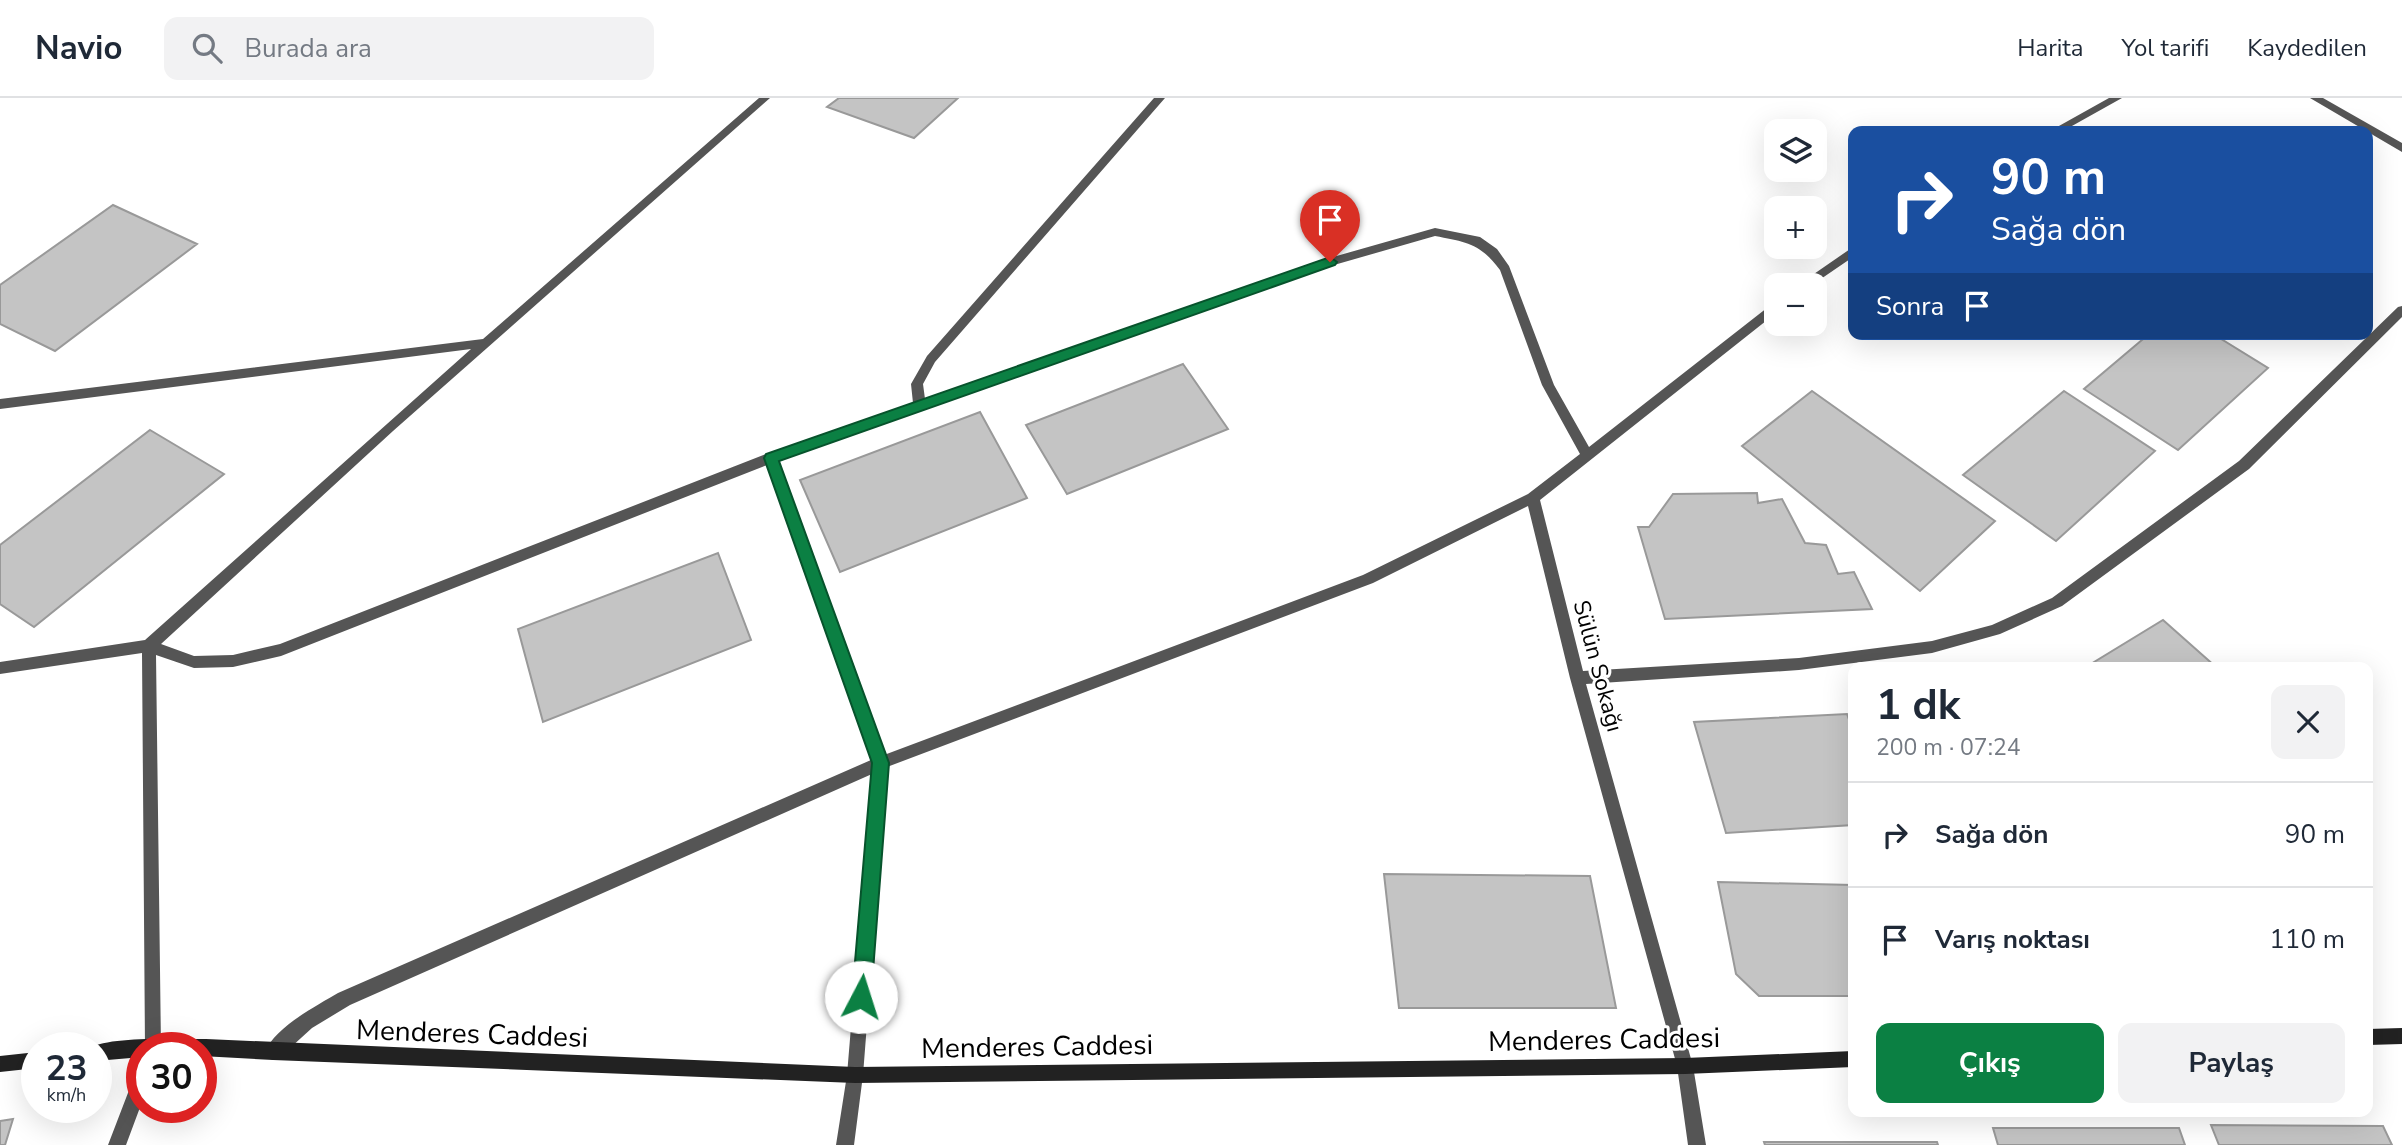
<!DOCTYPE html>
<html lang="tr">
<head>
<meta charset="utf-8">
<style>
  body { margin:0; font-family:"Nunito Sans",sans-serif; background:#f2f2f3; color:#1f2937; height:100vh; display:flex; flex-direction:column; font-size:26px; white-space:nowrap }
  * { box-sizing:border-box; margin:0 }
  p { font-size:23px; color:#747a83 }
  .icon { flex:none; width:38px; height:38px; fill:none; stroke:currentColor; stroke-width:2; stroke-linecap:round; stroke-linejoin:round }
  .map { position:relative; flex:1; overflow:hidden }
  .side { position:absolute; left:1848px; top:564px; width:525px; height:455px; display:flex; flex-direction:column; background:#fff; border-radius:14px; box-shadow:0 7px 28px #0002 }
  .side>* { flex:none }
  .top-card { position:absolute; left:1848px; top:28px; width:525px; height:214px; border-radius:14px; box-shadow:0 7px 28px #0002; background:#1a4fa0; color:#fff; overflow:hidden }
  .tools { position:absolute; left:1764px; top:21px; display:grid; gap:14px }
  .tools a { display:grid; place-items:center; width:63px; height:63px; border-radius:14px; background:#fff; box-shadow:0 7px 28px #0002; font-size:35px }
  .speed { position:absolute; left:21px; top:934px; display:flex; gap:14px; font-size:35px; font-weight:700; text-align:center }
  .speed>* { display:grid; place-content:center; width:91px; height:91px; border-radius:50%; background:#fff; box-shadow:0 7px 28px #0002; line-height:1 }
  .speed small { font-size:18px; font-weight:400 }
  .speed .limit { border:10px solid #d22; background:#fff; color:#111 }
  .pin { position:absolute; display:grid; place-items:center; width:60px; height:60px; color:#fff; margin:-72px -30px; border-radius:50% 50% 50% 0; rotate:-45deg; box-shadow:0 0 7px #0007 }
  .pin .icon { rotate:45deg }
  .me { position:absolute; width:77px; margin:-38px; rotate:5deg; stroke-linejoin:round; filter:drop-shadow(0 0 5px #0008) }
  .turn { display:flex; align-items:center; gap:24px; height:147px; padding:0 28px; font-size:32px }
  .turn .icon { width:91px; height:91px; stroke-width:2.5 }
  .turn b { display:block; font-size:49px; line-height:60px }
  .then { display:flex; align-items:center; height:66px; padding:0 28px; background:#0003; gap:14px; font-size:26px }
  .round { display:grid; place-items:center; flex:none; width:74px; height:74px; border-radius:14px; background:#f2f2f3 }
  .summary { display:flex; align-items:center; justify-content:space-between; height:119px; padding:0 28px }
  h1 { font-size:42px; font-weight:700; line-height:52px }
  .button { display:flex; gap:14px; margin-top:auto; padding:14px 28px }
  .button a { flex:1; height:80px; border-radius:14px; background:#0b8043; color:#fff; font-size:28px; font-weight:700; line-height:80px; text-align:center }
  .button a+a { background:#f2f2f3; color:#1f2937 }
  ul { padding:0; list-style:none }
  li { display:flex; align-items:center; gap:21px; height:105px; padding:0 28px; border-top:2px solid #e0e1e3 }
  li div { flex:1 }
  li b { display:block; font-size:26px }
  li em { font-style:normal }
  header { display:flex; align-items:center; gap:42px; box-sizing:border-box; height:98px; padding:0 35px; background:#fff; border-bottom:2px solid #e0e1e3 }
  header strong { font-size:33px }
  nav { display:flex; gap:38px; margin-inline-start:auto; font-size:24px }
  .search { width:490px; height:63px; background:#f2f2f3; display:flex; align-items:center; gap:18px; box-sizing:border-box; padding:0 24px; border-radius:14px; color:#747a83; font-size:26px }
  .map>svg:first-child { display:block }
  .building { fill:#c4c4c4; stroke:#999; stroke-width:2 }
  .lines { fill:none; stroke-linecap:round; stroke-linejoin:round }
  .street { fill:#555; fill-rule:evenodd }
  .secondary { fill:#222; fill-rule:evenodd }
  .route { fill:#0b8043; stroke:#07532c; stroke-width:2 }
  .labels { text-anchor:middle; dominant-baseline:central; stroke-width:6; stroke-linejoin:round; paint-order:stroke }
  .street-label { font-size:23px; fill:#000; stroke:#fff }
  .near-street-label { font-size:28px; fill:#000; stroke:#fff }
</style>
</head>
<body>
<header>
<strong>Navio</strong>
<div class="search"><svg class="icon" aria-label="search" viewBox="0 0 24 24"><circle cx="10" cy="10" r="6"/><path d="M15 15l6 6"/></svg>Burada ara</div>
<nav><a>Harita</a><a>Yol tarifi</a><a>Kaydedilen</a></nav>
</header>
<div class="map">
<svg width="2402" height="1047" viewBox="0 0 2402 1047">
  <rect width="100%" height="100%" fill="#fff"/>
  <!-- building -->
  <path class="building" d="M839,0H958L914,40L827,9Z
    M113,107L197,146L55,253L0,226V187Z
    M2149,236H2213L2268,270L2178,352L2084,291Z
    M1183,266L1228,331L1067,396L1026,327Z
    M1812,293L1995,423L1920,493L1742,348Z
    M2064,293L2155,353L2056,443L1963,377Z
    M980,314L1027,400L840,474L800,382Z
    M150,332L224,376L34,529L0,506V447Z
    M1757,395L1758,405L1782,401L1805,445L1826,447L1838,476L1854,474L1872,511L1665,521L1638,429H1649L1673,396Z
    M718,455L751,542L543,624L518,531Z
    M2163,522L2216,569H2086Z
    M1847,616L1853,633V727L1726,735L1694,624Z
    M1384,776L1590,778L1616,910H1399Z
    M1718,784L1853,787V898H1759L1736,876Z
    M13,1021L5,1047H0V1023Z
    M2211,1027L2383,1028L2392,1047H2219Z
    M1993,1030H2179L2185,1047H1998Z
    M1764,1044H1937L1938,1047H1765Z"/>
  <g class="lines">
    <!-- street -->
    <path class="street" d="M759,0H770L393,333L161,546L194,558L233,557L280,546L766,356L913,305L911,286L927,258L1154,0H1165L935,264L923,286L925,301L1326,161L1435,130L1480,139L1497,151L1509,168L1554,287L1589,349L1772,206L1776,205V215L1540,402L1583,573L1799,560L1932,543L1992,527L2052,500L2239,363L2398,209L2402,208V219L2249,371L2062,508L2000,536L1932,555L1799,572L1586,586L1693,968L1706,1047H1688L1677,968L1570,580L1528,408L1373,485L887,669L863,977L854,1047H836L847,977L872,676L350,907L312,930L279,960L273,962L267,960L265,954C274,930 316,908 338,895L871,662L767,367L281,558L233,569L194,570L156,557L161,950H145L142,555L0,576V564L145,542L471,251L0,311V301L483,241ZM1435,138C1466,144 1480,145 1500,172L1542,287L1580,356L1528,396L1363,477L884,657L778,363L1334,167Z
      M2109,0H2122L2063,33H2050Z
      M2310,0H2323L2402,45V54Z
      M1853,149V159L1812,187H1798Z
      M142,972V1004L126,1047H108L136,974Z"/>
    <!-- secondary -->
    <path class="secondary" d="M2402,930V946L2368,947V931Z
      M206,941L855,969L1685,960L1853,953V969L1685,976L855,985L273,962L201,958V950H142V959L96,963V950H90C108,938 182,941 206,941Z
      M37,954V970L0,974V958Z"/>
  </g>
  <!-- route -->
  <path class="route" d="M1330,159L1337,164L1335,167L779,363L889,665L871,899L868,906L861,908L855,906L852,899L872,665L764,360L766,356Z"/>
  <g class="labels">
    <!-- street labels -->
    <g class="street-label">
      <text transform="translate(1598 568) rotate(75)">Sülün Sokağı</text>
    </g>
    <!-- near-street labels -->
    <g class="near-street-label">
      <text transform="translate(472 936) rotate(2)">Menderes Caddesi</text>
      <text transform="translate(1604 942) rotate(-1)">Menderes Caddesi</text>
      <text transform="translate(1037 949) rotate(-1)">Menderes Caddesi</text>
    </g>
  </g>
</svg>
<div class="tools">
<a><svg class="icon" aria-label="layers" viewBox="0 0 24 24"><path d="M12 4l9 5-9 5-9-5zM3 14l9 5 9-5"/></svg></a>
<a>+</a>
<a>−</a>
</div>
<div class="speed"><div>23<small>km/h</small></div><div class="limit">30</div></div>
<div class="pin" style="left:1330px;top:164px;background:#d93025"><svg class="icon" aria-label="arrive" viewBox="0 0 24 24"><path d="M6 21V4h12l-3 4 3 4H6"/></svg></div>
<svg class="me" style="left:861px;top:899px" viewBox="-20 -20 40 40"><circle r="19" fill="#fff"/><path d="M0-13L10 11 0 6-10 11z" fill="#0b8043"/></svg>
<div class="top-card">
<div class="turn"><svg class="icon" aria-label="right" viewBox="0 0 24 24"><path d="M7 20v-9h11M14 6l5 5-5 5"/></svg><div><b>90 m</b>Sağa dön</div></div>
<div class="then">Sonra<svg class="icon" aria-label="arrive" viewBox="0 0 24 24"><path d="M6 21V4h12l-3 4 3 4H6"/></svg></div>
</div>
<section class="side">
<div class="summary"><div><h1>1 dk</h1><p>200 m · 07:24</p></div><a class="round"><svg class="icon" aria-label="close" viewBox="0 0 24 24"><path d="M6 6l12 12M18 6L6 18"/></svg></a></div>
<ul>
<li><svg class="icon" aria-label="right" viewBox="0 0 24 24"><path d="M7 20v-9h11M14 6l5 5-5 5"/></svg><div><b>Sağa dön</b></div><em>90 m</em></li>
<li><svg class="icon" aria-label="arrive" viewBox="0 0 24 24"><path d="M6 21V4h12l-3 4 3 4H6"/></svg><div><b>Varış noktası</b></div><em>110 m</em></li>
</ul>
<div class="button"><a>Çıkış</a><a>Paylaş</a></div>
</section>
</div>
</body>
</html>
